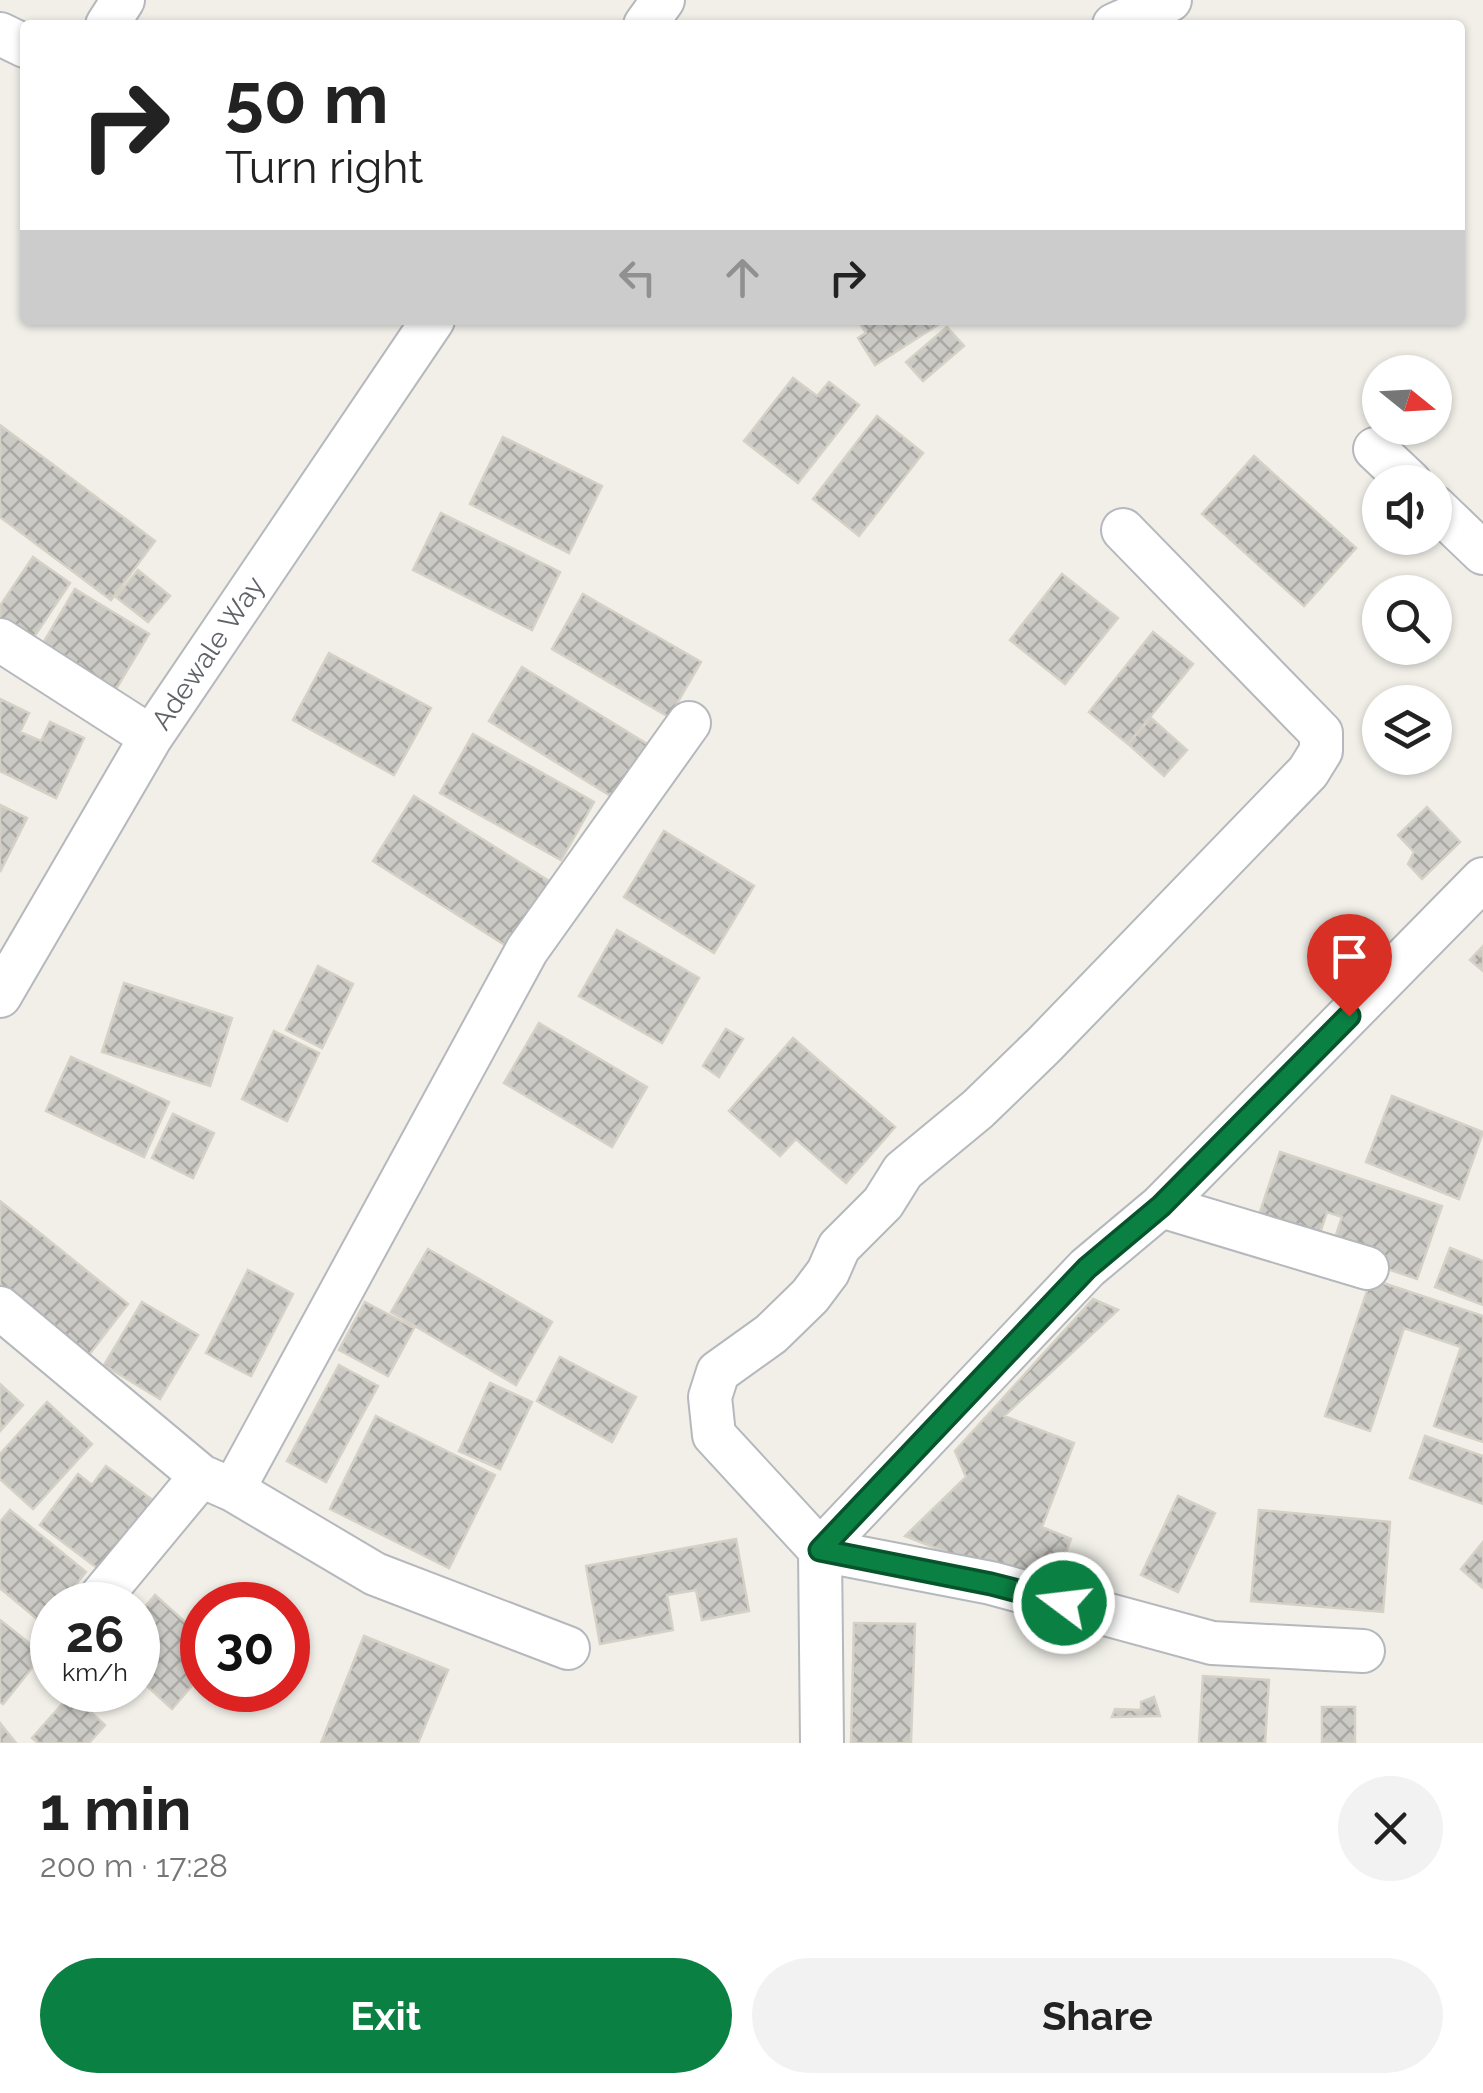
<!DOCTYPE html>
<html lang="en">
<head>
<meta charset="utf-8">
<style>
  body { margin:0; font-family:Raleway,sans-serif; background:#f2f2f2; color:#222; height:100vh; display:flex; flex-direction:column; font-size:38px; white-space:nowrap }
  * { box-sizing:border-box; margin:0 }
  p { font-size:32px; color:#767676 }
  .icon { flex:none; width:55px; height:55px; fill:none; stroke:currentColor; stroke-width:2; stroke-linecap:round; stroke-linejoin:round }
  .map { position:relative; height:1743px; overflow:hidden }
  .sheet { display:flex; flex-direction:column; background:#fff; flex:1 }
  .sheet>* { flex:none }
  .banner { position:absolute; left:20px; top:20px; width:1445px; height:305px; border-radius:10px; box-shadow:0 2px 8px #0004; background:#fff; color:#222; overflow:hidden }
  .needle { width:65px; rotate:108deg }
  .fabs { position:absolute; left:1362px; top:355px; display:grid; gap:20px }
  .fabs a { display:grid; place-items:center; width:90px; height:90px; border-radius:50%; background:#fff; box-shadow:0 2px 8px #0004; font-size:50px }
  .speed { position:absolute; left:30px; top:1582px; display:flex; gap:20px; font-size:50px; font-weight:700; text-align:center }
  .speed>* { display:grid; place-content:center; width:130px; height:130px; border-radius:50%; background:#fff; box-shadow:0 2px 8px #0004; line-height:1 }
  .speed small { font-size:25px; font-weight:400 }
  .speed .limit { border:15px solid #d22; background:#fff; color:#111 }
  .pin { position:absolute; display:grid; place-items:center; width:85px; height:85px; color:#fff; margin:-102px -42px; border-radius:50% 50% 50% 0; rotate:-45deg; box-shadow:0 0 10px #0007 }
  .pin .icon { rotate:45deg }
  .me { position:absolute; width:110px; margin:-55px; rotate:285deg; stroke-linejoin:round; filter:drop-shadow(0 0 8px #0008) }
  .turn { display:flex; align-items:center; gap:35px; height:210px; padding:0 40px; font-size:45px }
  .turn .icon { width:130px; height:130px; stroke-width:2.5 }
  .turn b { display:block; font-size:70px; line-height:85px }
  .lanes { display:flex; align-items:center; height:95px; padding:0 40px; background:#0003; justify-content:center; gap:50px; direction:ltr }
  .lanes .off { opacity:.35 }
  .round { display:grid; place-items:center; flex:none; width:105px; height:105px; border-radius:52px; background:#f2f2f2 }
  .headline { display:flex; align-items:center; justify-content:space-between; height:170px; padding:0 40px }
  h1 { font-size:60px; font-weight:700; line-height:75px }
  .cta { display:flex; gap:20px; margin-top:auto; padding:20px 40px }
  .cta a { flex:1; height:115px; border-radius:60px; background:#0b8043; color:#fff; font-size:40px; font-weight:700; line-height:115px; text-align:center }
  .cta a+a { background:#f2f2f2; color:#222 }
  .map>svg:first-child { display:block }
  .building { fill:url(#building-cross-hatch); stroke:#d6d1c6; stroke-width:2.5 }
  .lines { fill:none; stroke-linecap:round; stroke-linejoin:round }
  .minor-casing { stroke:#b5b8bc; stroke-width:46 }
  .minor { stroke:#fff; stroke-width:42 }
  .route-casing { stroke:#07532c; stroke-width:25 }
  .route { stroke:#0b8043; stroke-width:18 }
  .labels { text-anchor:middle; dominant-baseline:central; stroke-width:9; stroke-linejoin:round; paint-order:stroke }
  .street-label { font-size:28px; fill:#5f6368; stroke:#fff }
</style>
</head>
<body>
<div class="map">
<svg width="1483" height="1743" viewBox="0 0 1483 1743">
  <defs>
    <pattern id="building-cross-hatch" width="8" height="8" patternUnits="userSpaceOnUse" patternTransform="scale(2.5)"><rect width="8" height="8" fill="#cccac5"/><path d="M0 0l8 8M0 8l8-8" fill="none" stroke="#a9a8a4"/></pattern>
  </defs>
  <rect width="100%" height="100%" fill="#f1efe8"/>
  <!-- building -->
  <path class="building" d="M858,320H939L941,323L875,365L858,338L866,333Z
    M947,327L964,346L923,381L906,362Z
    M793,378L817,396L829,382L859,405L798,483L744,441Z
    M877,416L923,453L859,536L813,499Z
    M0,425L155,541L111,600L0,517Z
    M503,437L602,486L569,553L470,504Z
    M1254,456L1356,548L1304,606L1202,514Z
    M441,513L560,572L532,630L413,570Z
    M33,557L70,583L32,640L0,618V606Z
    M138,570L170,596L148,622L116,597Z
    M1062,574L1118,618L1065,684L1010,640Z
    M75,589L149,634L113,694L39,650Z
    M583,594L701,662L669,717L552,649Z
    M1153,632L1193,664L1128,744L1089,712Z
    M329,653L431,708L394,775L293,720Z
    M522,667L647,744L614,798L489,721Z
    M0,699L29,713L20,732L41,741L50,722L84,738L56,798L0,771Z
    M1151,718L1187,750L1164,776L1128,744Z
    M473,734L594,802L561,860L440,793Z
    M414,796L549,881L508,947L373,861Z
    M0,805L27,818L0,872Z
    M1427,807L1460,842L1422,879L1408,864L1414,852L1398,835Z
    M664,831L754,886L714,953L624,897Z
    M617,930L699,978L662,1043L579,996Z
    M1483,946V971L1470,960Z
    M318,966L353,984L322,1048L286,1030Z
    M124,983L232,1018L210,1086L102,1052Z
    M539,1023L647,1087L612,1147L504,1083Z
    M726,1029L743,1039L719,1077L703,1066Z
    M274,1031L319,1053L287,1121L242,1099Z
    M793,1038L895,1127L846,1183L796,1139L780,1156L729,1111Z
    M71,1057L169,1102L144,1157L46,1111Z
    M1392,1096L1483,1132L1459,1199L1366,1162Z
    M173,1114L214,1133L193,1178L152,1158Z
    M1280,1152L1442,1206L1417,1279L1331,1250L1342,1217L1327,1212L1315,1248L1255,1227Z
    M0,1201L128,1304L88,1356L0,1286Z
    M1450,1248L1483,1261V1305L1435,1287Z
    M428,1249L552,1322L516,1385L391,1312Z
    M248,1270L293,1294L251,1376L206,1353Z
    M1371,1279L1483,1316V1442L1434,1426L1461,1347L1404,1328L1370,1431L1325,1416Z
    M1093,1299L1118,1310L1004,1416L1074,1443L1042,1527L1071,1539L1050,1593L905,1536L966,1477L955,1451Z
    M142,1302L198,1335L160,1399L104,1365Z
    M365,1302L414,1328L388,1376L339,1350Z
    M560,1357L636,1397L612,1442L537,1401Z
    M339,1365L378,1386L326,1482L287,1461Z
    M490,1383L532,1402L500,1469L459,1451Z
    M0,1384L23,1405L0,1431Z
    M47,1402L92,1444L33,1509L0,1479V1454Z
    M376,1416L495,1475L449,1568L330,1509Z
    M1425,1436L1483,1456V1504L1410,1478Z
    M106,1466L158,1504L105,1574L40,1525L78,1474L92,1485Z
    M1178,1496L1215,1513L1178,1592L1141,1575Z
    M10,1510L86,1572L59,1605H52V1613L43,1624L0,1588V1522Z
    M1259,1510L1390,1522L1383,1612L1251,1601Z
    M736,1539L749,1611L702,1620L696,1590L667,1595L673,1630L600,1644L586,1566Z
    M1483,1542V1588L1461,1569Z
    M155,1595L202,1637V1674L172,1709L138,1678V1615Z
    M0,1620L43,1654L3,1704L0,1702Z
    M854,1623L915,1624L911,1743H851Z
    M364,1636L448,1670L418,1743H321Z
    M1203,1676L1269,1680L1265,1743H1199Z
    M71,1694L105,1725L89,1743H38L32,1738Z
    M1154,1697L1160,1716L1112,1717L1115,1709L1141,1710V1702Z
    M1322,1707H1355V1743H1322Z
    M0,1723L16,1743H0Z"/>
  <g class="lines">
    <defs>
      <path id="minor" d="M107,25L123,0
        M645,25L663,0
        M1114,25L1170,0
        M0,34L25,46
        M1375,449L1410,482
        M1435,507L1483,553
        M1123,530L1321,733V751L1308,772L1044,1045L978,1109L903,1171L883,1203L839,1247L828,1272L810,1296L771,1334L718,1372L710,1397L714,1435L820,1550L991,1583L1212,1643L1363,1651
        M0,640L151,737
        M0,996L151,737L433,320
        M1161,1206L1367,1268
        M0,1308L201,1476L233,1490L375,1574L568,1648
        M233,1490L527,950L689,723
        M94,1605L201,1476
        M822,1743L820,1550L1087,1268L1161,1206L1483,879"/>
    </defs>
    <!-- minor casing -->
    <use href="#minor" class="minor-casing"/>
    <!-- minor -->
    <use href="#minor" class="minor"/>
  </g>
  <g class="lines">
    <defs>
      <path id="route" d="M1064,1603L991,1584L820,1550L1087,1268L1161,1206L1349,1016"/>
    </defs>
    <!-- route casing -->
    <use href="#route" class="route-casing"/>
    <!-- route -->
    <use href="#route" class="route"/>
  </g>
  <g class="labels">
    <!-- street labels -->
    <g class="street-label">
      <text transform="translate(208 653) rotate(-56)">Adewale Way</text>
    </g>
  </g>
</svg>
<div class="fabs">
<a><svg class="needle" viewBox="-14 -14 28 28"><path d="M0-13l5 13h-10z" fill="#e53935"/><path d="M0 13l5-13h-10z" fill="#767676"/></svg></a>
<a><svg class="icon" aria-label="sound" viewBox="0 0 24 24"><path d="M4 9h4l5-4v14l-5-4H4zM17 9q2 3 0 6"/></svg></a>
<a><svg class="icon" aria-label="search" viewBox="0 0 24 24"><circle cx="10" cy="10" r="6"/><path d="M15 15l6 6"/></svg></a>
<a><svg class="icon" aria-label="layers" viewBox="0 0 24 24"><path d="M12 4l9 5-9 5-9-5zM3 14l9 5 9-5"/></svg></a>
</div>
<div class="speed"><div>26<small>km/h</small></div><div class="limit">30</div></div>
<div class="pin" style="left:1349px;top:1016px;background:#d93025"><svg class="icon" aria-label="arrive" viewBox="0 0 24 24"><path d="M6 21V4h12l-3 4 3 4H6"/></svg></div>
<svg class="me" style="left:1064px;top:1603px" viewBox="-20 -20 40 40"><circle r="17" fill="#0b8043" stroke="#fff" stroke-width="3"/><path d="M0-11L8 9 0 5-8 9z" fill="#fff"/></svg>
<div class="banner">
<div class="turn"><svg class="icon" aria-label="right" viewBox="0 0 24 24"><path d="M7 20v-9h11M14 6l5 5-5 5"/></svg><div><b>50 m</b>Turn right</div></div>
<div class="lanes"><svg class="icon off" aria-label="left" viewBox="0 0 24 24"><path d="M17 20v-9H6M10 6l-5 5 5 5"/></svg><svg class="icon off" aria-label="ahead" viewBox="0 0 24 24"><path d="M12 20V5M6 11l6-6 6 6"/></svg><svg class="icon" aria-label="right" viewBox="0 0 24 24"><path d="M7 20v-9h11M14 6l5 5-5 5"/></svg></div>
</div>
</div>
<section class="sheet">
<div class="headline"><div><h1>1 min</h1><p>200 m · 17:28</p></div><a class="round"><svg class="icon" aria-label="close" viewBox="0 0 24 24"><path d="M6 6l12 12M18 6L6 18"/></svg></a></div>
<div class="cta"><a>Exit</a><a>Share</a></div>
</section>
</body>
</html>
